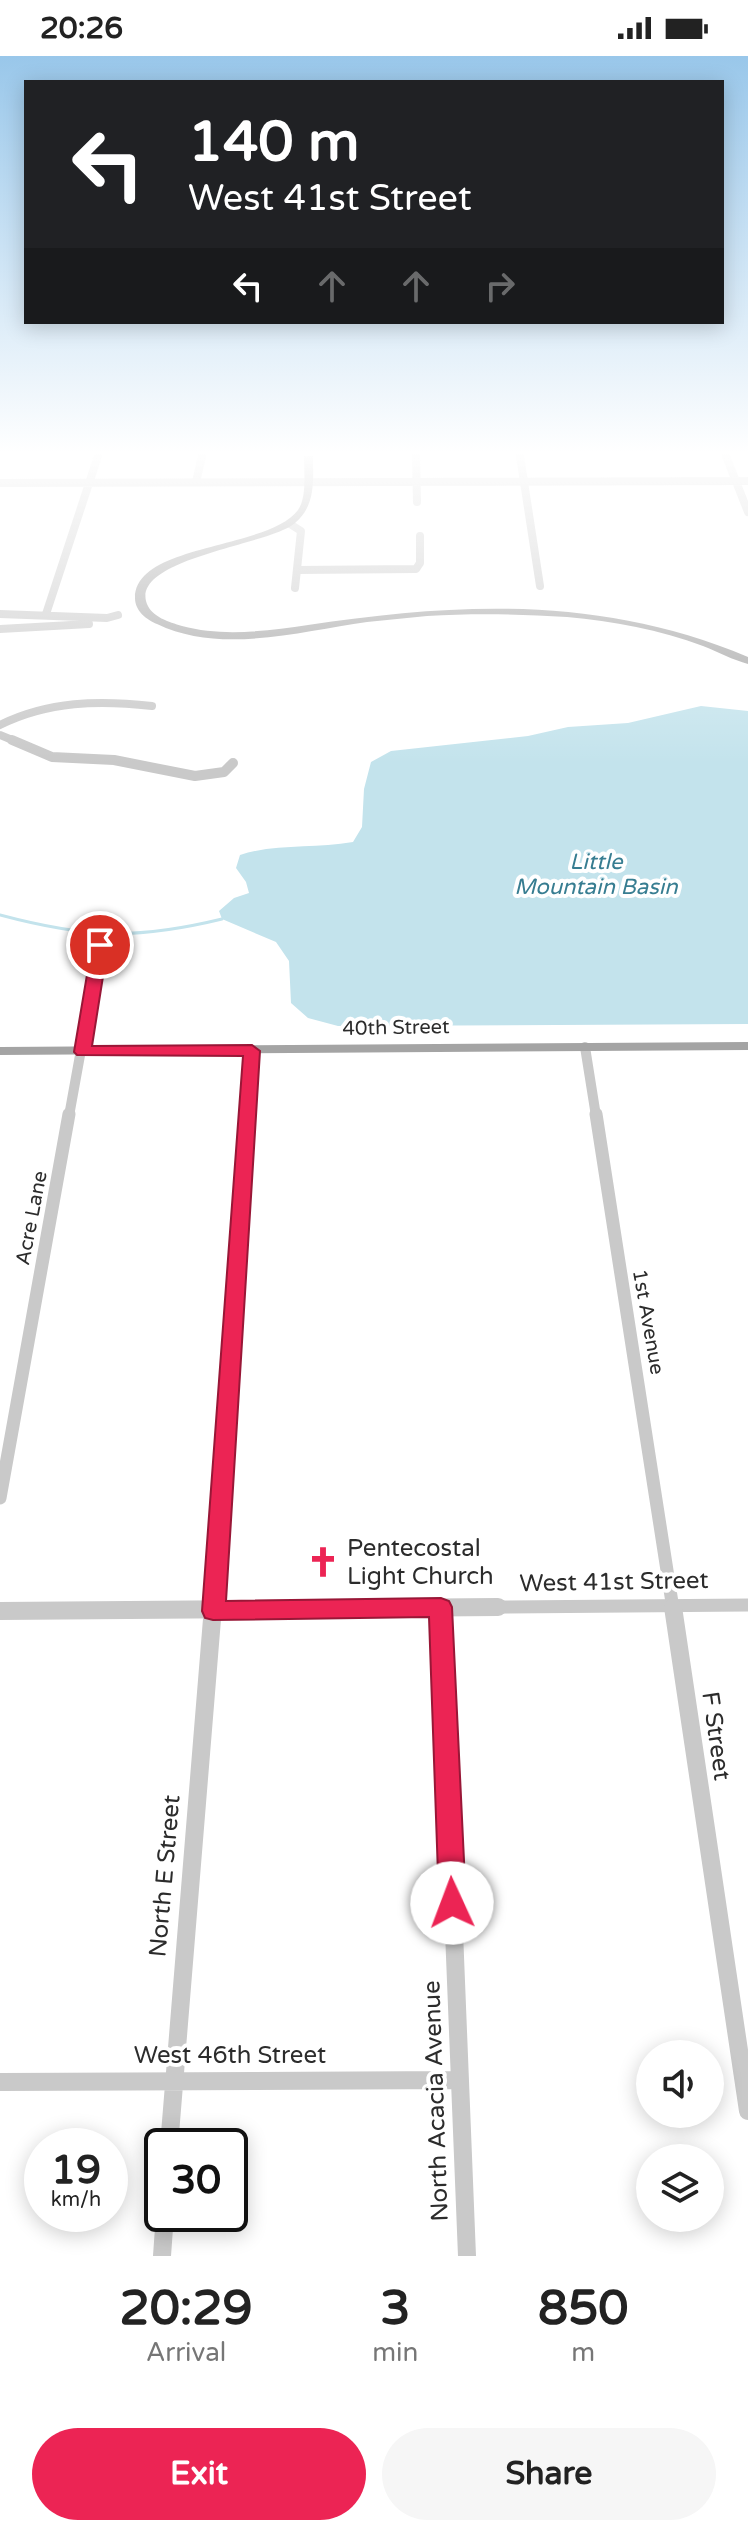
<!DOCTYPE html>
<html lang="en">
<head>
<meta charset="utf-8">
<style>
  body { margin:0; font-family:"Varela Round",sans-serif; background:#f6f6f6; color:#222; height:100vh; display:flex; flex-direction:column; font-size:30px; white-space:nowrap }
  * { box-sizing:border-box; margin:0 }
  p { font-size:26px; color:#767676 }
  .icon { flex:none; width:44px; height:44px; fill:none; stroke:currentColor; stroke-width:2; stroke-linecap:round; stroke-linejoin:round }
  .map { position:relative; height:2200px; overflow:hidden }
  .sheet { display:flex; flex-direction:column; background:#fff; flex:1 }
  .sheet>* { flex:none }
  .banner { position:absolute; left:24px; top:24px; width:700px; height:244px; border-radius:0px; box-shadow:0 4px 20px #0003; background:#202124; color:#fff; overflow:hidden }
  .tools { position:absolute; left:636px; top:1984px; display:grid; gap:16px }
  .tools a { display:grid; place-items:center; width:88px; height:88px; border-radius:50%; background:#fff; box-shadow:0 4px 20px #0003; font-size:40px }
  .speed { position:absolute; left:24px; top:2072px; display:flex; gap:16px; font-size:40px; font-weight:700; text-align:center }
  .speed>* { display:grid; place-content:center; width:104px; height:104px; border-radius:50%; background:#fff; box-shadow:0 4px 20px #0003; line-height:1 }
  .speed small { font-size:20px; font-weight:400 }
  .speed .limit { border:4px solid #111; border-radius:12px; background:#fff; color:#111 }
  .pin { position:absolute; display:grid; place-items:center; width:68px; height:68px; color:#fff; margin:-34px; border:4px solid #fff; border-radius:50%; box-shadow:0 2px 8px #0007 }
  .me { position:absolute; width:88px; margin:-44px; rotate:358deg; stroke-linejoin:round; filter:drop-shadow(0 0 6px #0008) }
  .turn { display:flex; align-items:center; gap:28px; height:168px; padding:0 32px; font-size:36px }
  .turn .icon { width:104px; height:104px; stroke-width:2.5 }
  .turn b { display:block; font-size:56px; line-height:68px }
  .lanes { display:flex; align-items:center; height:76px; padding:0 32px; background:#0003; justify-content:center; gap:40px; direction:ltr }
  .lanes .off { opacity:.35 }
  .eta { display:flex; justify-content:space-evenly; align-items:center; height:136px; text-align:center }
  .eta b { font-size:48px; font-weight:700; line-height:56px }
  .cta { display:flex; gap:16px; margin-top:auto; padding:16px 32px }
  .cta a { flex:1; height:92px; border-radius:48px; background:#ec2454; color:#fff; font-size:32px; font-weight:700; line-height:92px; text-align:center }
  .cta a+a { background:#f6f6f6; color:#222 }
  .status { display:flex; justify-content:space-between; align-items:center; height:56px; padding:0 40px; background:#fff; direction:ltr }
  .status svg { height:22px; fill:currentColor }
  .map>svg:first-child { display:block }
  .water { fill:#c3e3ec }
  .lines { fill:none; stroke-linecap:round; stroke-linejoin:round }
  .stream { stroke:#c3e3ec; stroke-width:3 }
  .minor-far3 { stroke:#c9c9c9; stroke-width:8 }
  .minor-far2 { stroke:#c9c9c9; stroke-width:10 }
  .minor-far1 { stroke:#c9c9c9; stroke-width:13 }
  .minor { stroke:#c9c9c9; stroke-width:18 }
  .major { fill:#a4a4a4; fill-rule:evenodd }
  .route { fill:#ec2454; stroke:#991737; stroke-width:2 }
  .labels { text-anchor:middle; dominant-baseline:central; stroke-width:8; stroke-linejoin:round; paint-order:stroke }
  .street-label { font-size:20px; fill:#2c2c2c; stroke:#fff }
  .water-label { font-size:22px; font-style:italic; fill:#377d91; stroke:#fff }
  .near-poi-label { font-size:24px; fill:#2c2c2c; stroke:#fff; text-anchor:start }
  .near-street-label { font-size:24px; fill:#2c2c2c; stroke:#fff }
</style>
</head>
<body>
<div class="status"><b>20:26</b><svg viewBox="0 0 49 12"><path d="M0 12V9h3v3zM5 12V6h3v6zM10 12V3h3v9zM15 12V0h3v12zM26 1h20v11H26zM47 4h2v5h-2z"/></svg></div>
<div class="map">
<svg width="748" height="2200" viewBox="0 0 748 2200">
  <rect width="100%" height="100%" fill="#fff"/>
  <!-- water -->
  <path class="water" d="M701,650L748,655V968L338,970L308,962L291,947L289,905L276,886L222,863L219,855L234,842L249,837L246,826L236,812L240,799C277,787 315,793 353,786L362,771L364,733L371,706L391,695L528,680L568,671L628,667Z"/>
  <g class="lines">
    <!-- stream -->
    <path class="stream" d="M0,859C86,882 136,884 222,863"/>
    <!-- minor-far3 -->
    <path class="minor-far3" d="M416,400L417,446
      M520,400L540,530
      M726,400L748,456
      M196,426L202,400
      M0,427L748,425
      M290,468L301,475L295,532
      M297,514L416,513L420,507V480
      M0,558L107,562L118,559
      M46,558L98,400
      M0,573L89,568
      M0,669C48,645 99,644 152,650
      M0,679L17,686"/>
    <!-- minor-far2 -->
    <path class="minor-far2" d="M12,684L52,701L114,704L195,720L224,716L233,707
      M585,991L596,1060
      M69,1060L100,889
      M247,1060L252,995"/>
    <!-- minor-far1 -->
    <path class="minor-far1" d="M596,1058L673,1553
      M0,1442L69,1058
      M213,1553L248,1058
      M248,1553L748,1549"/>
    <!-- minor -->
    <path class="minor" d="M441,1551L467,2200
      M673,1551L748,2055
      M0,1555L498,1551
      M0,2026L459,2024
      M169,2090L213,1551
      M162,2200L165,2158"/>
    <!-- major -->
    <path class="major" d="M304,400H313C313,426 316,449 295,467C271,489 129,502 147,548C152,561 169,566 182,570C223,581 266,575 308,569C461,546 603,540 748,601V608C733,604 718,596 703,590C660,574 613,565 567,561C521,558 474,557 427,560C407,562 387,564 367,566C301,575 221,599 157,568C147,564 135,555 135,542C135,487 268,494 298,454C307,441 304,416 304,400Z
      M748,986V994L0,999V991Z"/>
  </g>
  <!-- sky -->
  <linearGradient id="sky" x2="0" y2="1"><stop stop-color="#99c7ea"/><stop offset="0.56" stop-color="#fff"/><stop offset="1" stop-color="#fff" stop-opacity="0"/></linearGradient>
  <rect width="748" height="708" fill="url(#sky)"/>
  <!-- route -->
  <path class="route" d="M100,884L108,889L92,990L252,989L260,995L226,1545L441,1542L449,1545L452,1551L466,1847L462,1856L452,1859L443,1856L439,1847L429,1561L213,1564L205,1562L202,1555L243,1000L77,999L74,996L92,889Z"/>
  <!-- icons -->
  <defs>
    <symbol id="church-bare" viewBox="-9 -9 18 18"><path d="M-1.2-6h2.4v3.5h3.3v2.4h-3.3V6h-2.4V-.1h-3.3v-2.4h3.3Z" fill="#ec2454" stroke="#fff" stroke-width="2.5" paint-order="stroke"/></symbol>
  </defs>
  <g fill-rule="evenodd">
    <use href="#church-bare" x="301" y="1484" width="44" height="44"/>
  </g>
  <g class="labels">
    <!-- street labels -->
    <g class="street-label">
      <text transform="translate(396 972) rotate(-1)">40th Street</text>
      <text transform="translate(32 1162) rotate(-79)">Acre Lane</text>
      <text transform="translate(648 1266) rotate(80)">1st Avenue</text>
    </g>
    <!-- water labels -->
    <g class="water-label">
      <text x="596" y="806">Little<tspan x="596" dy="25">Mountain Basin</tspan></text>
    </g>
    <!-- near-poi labels -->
    <g class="near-poi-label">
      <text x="347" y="1492">Pentecostal<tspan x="347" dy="28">Light Church</tspan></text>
    </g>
    <!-- near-street labels -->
    <g class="near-street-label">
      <text transform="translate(614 1526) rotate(-1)">West 41st Street</text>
      <text transform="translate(716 1680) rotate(82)">F Street</text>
      <text transform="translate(165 1820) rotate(-85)">North E Street</text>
      <text x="230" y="1999">West 46th Street</text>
      <text transform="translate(436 2045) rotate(-92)">North Acacia Avenue</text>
    </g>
  </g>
</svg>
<div class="tools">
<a><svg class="icon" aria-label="sound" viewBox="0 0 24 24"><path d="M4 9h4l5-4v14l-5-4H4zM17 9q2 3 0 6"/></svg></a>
<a><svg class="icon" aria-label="layers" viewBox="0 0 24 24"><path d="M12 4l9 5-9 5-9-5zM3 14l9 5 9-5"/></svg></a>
</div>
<div class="speed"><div>19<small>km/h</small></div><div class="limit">30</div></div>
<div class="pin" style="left:100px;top:889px;background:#d93025"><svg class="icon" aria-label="arrive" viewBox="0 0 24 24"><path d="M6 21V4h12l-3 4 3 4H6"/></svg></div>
<svg class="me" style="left:452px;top:1847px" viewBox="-20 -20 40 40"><circle r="19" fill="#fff"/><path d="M0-13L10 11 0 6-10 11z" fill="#ec2454"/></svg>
<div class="banner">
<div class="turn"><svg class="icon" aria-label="left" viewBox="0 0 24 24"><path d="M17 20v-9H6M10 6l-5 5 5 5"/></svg><div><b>140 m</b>West 41st Street</div></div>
<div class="lanes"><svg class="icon" aria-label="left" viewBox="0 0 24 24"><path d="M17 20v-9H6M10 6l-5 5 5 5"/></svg><svg class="icon off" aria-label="ahead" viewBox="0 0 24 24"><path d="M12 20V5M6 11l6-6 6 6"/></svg><svg class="icon off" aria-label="ahead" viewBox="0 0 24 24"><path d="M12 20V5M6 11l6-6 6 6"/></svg><svg class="icon off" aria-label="right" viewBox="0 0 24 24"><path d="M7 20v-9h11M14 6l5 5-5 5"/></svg></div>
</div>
</div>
<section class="sheet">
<div class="eta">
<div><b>20:29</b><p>Arrival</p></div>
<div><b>3</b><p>min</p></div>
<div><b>850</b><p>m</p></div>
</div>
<div class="cta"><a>Exit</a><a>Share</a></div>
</section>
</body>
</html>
